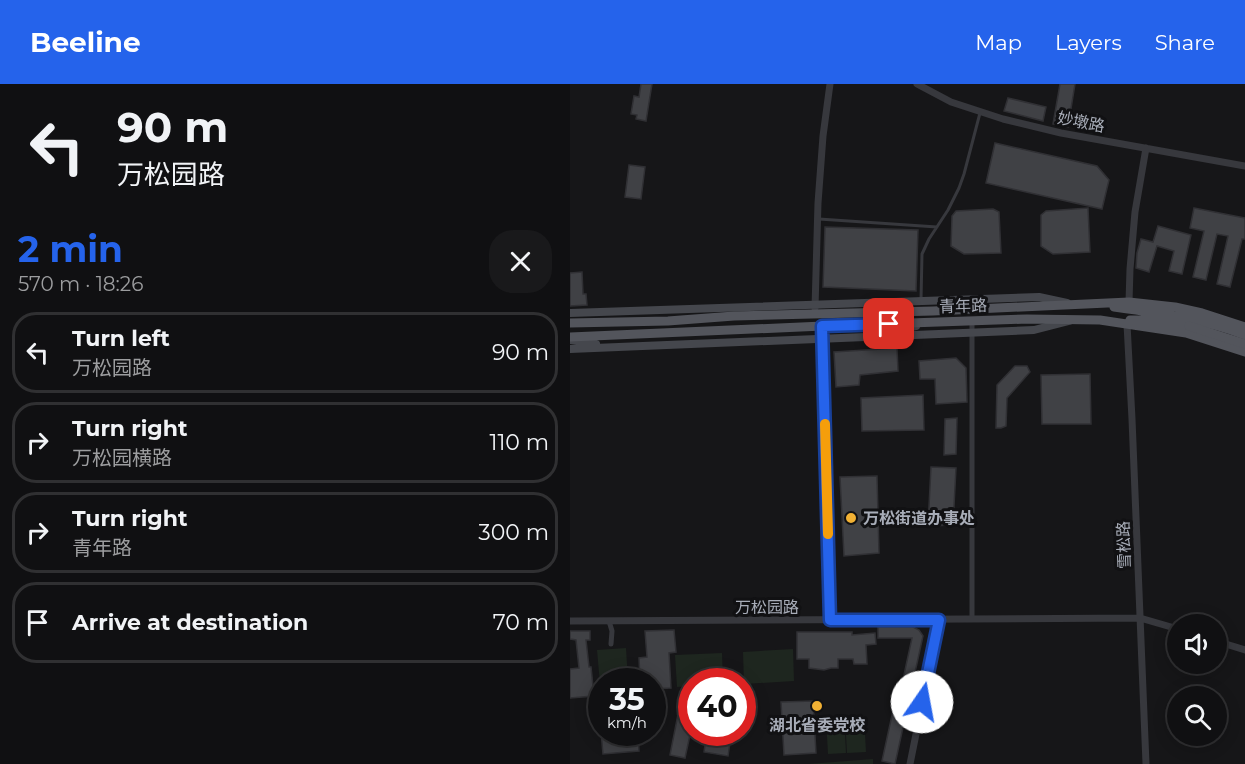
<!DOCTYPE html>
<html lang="en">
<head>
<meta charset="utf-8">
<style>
  body { margin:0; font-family:Montserrat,"Noto Sans SC",sans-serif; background:#19191b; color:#f1f3f6; height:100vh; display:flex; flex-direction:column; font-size:22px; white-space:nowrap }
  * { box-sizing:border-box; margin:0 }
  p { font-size:20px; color:#9c9d9f }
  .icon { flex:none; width:33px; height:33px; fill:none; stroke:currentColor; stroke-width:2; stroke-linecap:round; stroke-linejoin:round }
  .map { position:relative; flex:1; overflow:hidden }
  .sheet { display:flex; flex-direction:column; background:#101012; width:570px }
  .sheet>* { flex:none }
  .banner { background:#101012; color:#f1f3f6; overflow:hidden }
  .fabs { position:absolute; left:597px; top:530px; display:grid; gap:12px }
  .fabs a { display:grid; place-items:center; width:60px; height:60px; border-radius:50%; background:#101012; box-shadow:0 3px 15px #0003,0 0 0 2px #303032; font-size:30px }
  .speed { position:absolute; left:18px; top:584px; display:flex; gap:12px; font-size:30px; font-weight:700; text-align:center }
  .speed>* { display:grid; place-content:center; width:78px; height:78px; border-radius:50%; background:#101012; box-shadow:0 3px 15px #0003,0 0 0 2px #303032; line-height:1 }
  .speed small { font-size:15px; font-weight:400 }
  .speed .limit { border:9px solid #d22; background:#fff; color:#111 }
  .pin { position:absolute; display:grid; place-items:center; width:51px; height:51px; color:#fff; margin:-26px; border-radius:12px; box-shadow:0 3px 9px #0006 }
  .me { position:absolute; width:66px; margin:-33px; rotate:12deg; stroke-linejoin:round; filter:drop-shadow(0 0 4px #0008) }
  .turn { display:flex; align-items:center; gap:21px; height:126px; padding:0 18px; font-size:27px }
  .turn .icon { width:78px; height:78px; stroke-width:2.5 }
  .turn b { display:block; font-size:42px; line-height:51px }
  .round { display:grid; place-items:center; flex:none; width:63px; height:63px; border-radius:24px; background:#19191b }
  .headline { display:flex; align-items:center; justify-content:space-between; height:102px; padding:0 18px }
  h1 { font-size:36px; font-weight:700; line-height:45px; color:#2563eb }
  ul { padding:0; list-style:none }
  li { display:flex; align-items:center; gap:18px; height:81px; margin:0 12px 9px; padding:0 6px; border:3px solid #303032; border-radius:24px }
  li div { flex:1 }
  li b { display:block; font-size:22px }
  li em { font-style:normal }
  header { display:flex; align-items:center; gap:36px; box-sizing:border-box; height:84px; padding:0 30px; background:#2563eb; color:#fff }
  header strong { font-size:28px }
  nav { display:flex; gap:33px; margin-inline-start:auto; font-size:21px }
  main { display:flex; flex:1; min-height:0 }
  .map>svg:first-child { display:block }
  .green { fill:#1e261f }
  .building { fill:#404145; stroke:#303034; stroke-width:1.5 }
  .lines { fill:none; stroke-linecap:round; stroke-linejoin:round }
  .service { stroke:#37383d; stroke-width:3 }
  .minor { stroke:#37383d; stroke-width:5 }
  .tertiary { stroke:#37383d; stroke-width:7 }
  .secondary { stroke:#45474d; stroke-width:8 }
  .primary { stroke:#53555c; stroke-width:9 }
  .primary-bridge { stroke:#53555c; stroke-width:9 }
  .route-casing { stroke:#184099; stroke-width:15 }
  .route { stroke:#2563eb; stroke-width:10 }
  .slow { stroke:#f59e0b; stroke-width:10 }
  .poi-dot { fill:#f2b134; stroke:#111113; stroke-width:2 }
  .labels { text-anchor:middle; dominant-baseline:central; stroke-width:6; stroke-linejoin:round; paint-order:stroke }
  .street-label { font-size:16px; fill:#a8adb8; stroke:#111113 }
  .poi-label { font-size:16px; font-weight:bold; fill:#a8adb8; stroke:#111113; text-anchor:start }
</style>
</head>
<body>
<header>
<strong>Beeline</strong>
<nav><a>Map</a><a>Layers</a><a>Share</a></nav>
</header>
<main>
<section class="sheet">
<div class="banner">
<div class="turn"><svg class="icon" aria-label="left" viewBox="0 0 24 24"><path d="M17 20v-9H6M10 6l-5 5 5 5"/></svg><div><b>90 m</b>万松园路</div></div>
</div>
<div class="headline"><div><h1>2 min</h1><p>570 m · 18:26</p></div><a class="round"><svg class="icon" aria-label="close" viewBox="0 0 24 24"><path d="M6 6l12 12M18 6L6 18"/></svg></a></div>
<ul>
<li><svg class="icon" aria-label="left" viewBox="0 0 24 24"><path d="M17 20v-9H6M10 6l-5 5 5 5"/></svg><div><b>Turn left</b><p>万松园路</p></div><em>90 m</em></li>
<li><svg class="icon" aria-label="right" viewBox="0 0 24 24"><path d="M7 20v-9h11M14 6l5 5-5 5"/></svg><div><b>Turn right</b><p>万松园横路</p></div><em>110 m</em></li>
<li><svg class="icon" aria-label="right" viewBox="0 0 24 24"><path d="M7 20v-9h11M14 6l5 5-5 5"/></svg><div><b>Turn right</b><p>青年路</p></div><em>300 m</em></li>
<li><svg class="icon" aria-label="arrive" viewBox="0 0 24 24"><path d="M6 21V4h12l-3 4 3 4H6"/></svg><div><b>Arrive at destination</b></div><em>70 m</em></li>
</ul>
</section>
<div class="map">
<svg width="675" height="680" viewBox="0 0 675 680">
  <rect width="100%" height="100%" fill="#161618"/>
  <!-- green -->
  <path class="green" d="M56,564L58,597H32L31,611L27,566Z
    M223,565L224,597L174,600L173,568Z
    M152,569L153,597H122L121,602L107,603L105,571Z
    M294,632L296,668L277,669L275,633Z
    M274,633L276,669L258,670L256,634Z
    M303,675V680H238Z"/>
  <!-- building -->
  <path class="building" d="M71,0H82L76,37L66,35L67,31L61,30L64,12L69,13Z
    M490,0H505L498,43L483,40Z
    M438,14L476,23L473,37L434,27Z
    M425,59L527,82L539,96L532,125L416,99Z
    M59,81L75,83L71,115L55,113Z
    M518,124L520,168L483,170L471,162V131L476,127Z
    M624,124L675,134V155H672L660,203L647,200L658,152L647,150L636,196L623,193L634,147L620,144Z
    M423,125L429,128L431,169L394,170L381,162L382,132L386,127Z
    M588,142L621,151L612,190L599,187L604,167L587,162L579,188L566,184L567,169L571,155L583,158Z
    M255,143L348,146L346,207L253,203Z
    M12,188L13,210H16L17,221L0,222V189Z
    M327,264L328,287L290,291L289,301L266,303L264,268Z
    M386,274L396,284L397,318L366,320L365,295H350L349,277Z
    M445,282H457L460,288L437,314L436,342L431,344H426L427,301Z
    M520,290L521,340H472L471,291Z
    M353,311L354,346L292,347L291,314Z
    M387,334L386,370L374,371L375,335Z
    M361,383L386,384L383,441L358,442Z
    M307,392L309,469L274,472L270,393Z
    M308,543H343L349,546L353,552L325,680L312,677L329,599L332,600L342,554H308Z
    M104,546L106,568L99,569L101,604L82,605V597H70L69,574L77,573L75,547Z
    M0,547H20V556H16L19,583H21L24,612L0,614V585L9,584L6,556L0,555Z
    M227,548H282V551L305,549L306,560L296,561L297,580H284L283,575H268V584H261L254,586L239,584V575H227Z
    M243,617L246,669L214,671L211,618Z
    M109,625L122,627V642L115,674L100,671Z
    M31,648H68L69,667L33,670Z
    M137,648H149L148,657L160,659L158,672L134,668Z"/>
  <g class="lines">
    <!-- service -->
    <path class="service" d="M249,135L367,143
      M351,216L352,170L359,155L378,126L389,104L394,90L410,29"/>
    <!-- minor -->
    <path class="minor" d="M402,237V535
      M39,537L42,547L41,560"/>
    <!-- tertiary -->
    <path class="tertiary" d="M347,0L381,18L433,35L491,49L675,82
      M559,218L560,185L565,128L576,64
      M245,224L248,119L253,52L260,0
      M557,240L562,335L576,680
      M253,242L260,536
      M0,537L570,534L608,545
      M646,557L675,566
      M340,680L369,536"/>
    <!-- secondary -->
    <path class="secondary" d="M0,229L469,213L497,219
      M318,248L346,242
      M0,256L26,260
      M0,265L464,246L499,237"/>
    <!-- primary -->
    <path class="primary" d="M544,223C588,229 633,235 675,251
      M560,236H572L619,242
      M0,239L98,237L164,232L363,227L559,218L605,223L632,229L675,243
      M0,253L253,242L457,235L530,236L616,249L675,268"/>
    <!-- primary-bridge -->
    <path class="primary-bridge" d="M619,242L675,260"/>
  </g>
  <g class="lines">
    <defs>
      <path id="route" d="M319,240L252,242L260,536H369L352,618"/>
    </defs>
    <!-- route casing -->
    <use href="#route" class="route-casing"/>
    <!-- route -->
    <use href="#route" class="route"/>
    <!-- slow -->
    <path class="slow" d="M255,340L258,450"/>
  </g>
  <!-- markers -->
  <g class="poi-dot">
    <circle cx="281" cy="434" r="6"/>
    <circle cx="247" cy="622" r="6"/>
  </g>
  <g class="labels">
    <!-- street labels -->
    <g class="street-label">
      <text transform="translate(511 38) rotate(11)">妙墩路</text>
      <text transform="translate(393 222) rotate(-2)">青年路</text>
      <text transform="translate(554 461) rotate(-92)">雪松路</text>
      <text x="197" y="523">万松园路</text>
    </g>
    <!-- poi labels -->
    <g class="poi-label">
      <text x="293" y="434">万松街道办事处</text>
      <text x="247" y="641" text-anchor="middle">湖北省委党校</text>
    </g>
  </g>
</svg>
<div class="fabs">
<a><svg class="icon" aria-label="sound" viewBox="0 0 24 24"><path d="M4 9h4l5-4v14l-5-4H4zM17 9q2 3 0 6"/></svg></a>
<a><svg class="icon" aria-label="search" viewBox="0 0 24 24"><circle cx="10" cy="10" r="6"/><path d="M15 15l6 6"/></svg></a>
</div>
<div class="speed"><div>35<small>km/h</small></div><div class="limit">40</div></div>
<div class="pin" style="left:319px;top:240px;background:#d93025"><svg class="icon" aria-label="arrive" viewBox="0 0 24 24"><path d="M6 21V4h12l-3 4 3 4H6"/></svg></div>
<svg class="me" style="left:352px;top:618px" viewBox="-20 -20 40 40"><circle r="19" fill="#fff"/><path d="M0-13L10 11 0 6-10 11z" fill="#2563eb"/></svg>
</div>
</main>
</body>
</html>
